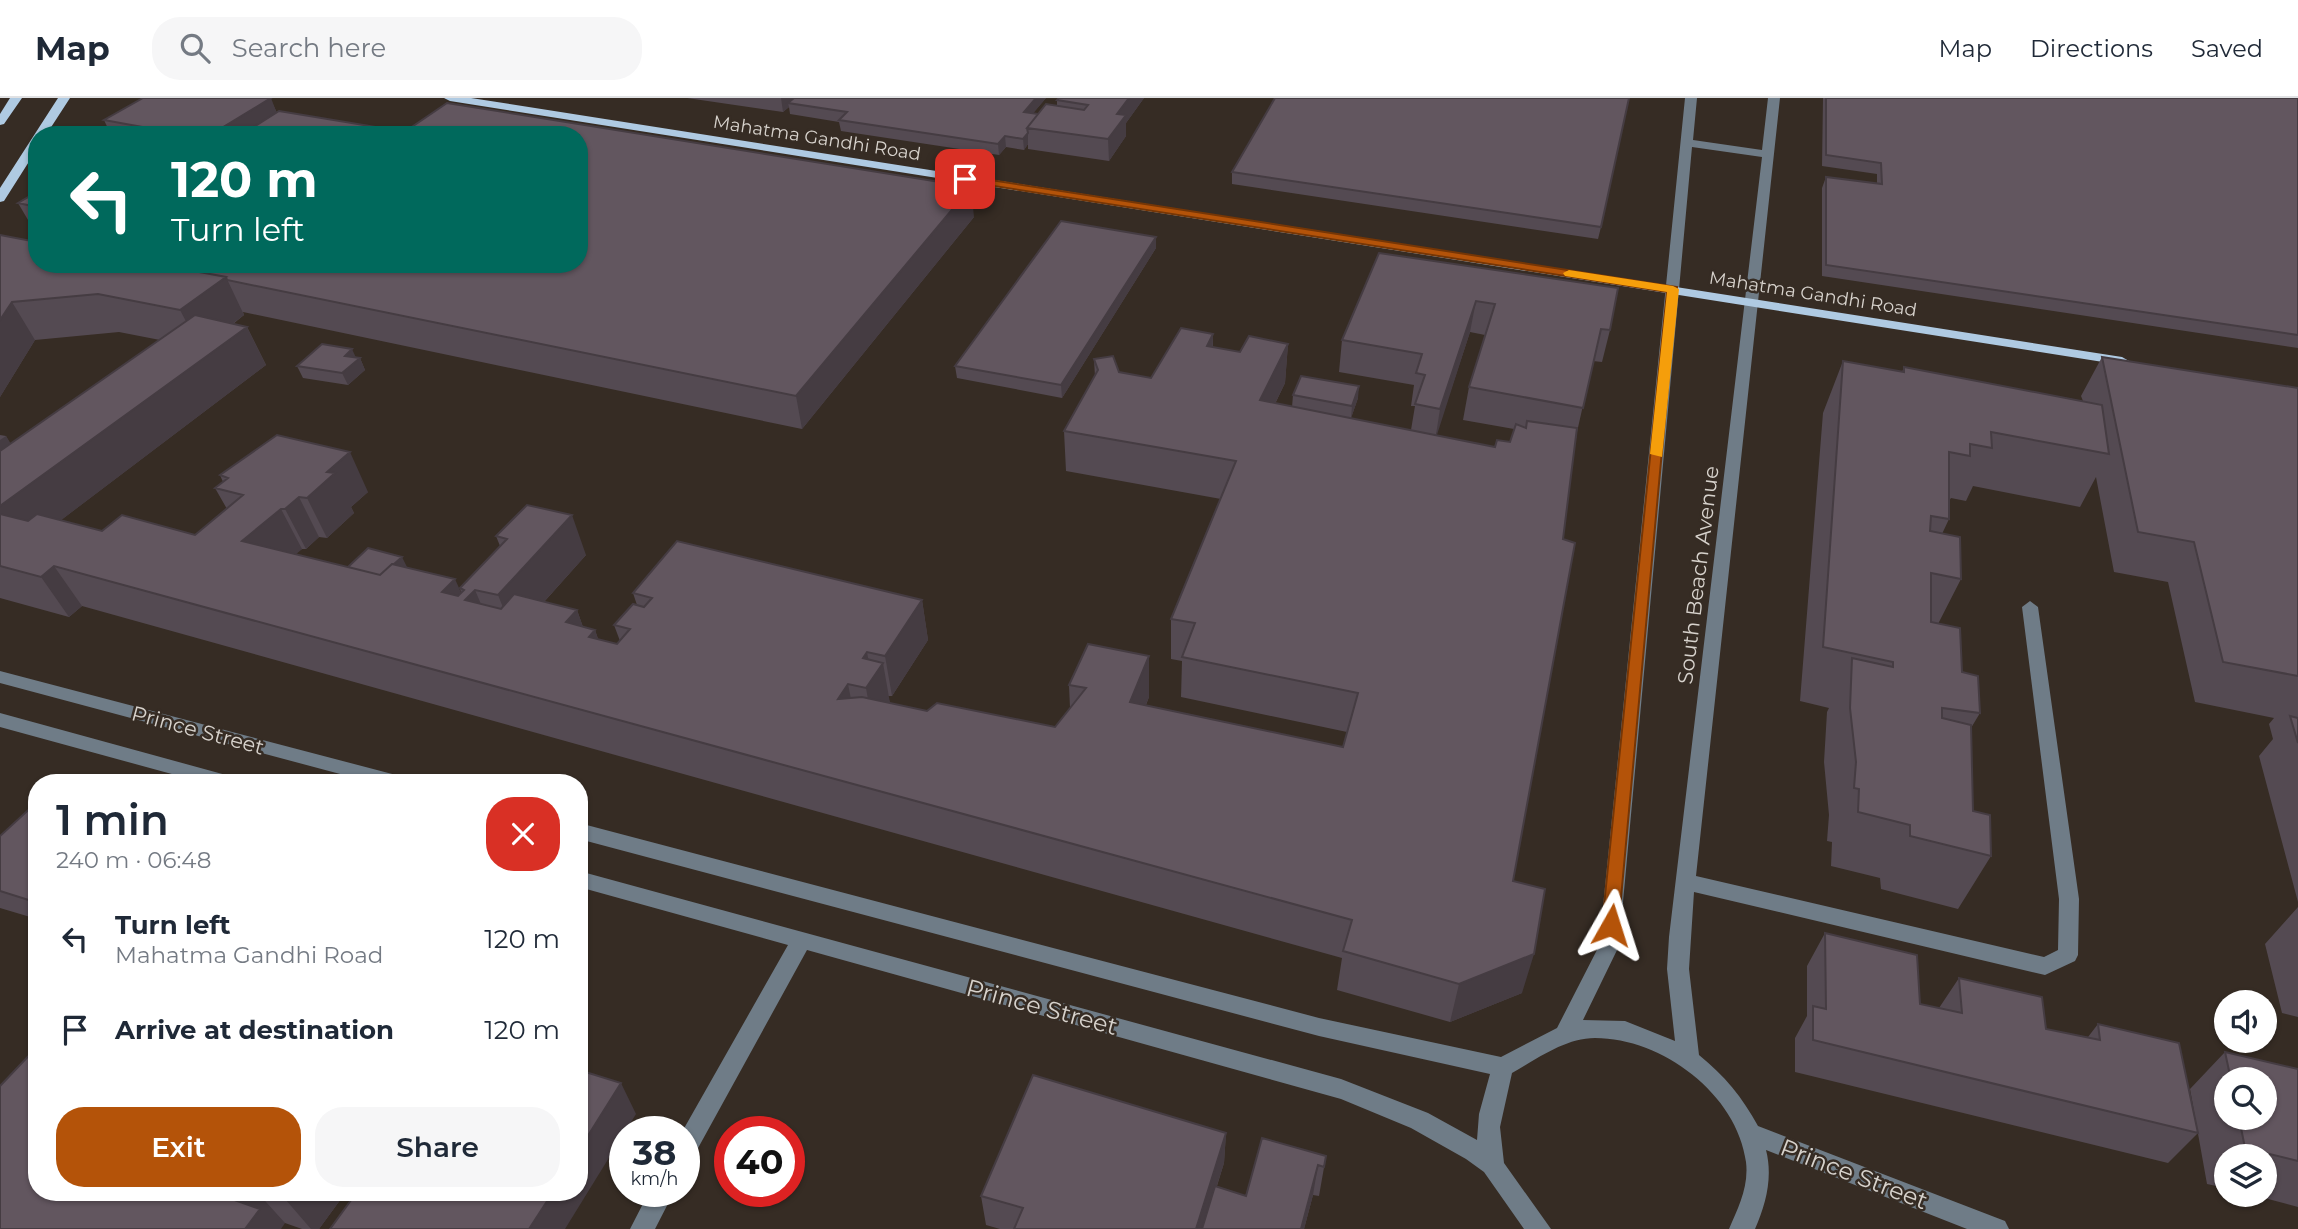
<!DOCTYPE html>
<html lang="en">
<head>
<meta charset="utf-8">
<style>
  body { margin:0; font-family:Montserrat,sans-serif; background:#f6f6f7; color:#1f2937; height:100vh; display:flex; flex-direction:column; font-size:26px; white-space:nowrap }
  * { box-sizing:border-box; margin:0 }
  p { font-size:23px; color:#747a83 }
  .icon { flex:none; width:38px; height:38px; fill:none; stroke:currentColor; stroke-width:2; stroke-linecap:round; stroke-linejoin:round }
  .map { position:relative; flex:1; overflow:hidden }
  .panel { position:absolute; left:28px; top:676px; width:560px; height:427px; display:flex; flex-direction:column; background:#fff; border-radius:28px; box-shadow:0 2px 5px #0004 }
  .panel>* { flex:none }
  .hud { position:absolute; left:28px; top:28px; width:560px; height:147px; border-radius:28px; box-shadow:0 2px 5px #0004; background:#00695c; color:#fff; overflow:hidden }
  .buttons { position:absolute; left:2214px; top:892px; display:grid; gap:14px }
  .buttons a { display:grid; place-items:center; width:63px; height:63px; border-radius:50%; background:#fff; box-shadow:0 2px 5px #0004; font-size:35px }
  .speed { position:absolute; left:609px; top:1018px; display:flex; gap:14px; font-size:35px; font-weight:700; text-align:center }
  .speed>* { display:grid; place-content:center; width:91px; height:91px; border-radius:50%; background:#fff; box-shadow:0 2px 5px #0004; line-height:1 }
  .speed small { font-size:18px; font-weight:400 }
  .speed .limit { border:10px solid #d22; background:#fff; color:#111 }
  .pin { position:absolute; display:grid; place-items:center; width:60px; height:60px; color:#fff; margin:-30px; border-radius:14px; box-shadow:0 4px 10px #0006 }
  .me { position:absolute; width:77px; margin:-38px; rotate:6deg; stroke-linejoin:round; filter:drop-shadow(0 0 5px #0008) }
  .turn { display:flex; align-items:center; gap:24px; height:147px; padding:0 28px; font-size:32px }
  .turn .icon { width:91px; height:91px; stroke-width:2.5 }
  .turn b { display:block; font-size:49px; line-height:60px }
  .round { display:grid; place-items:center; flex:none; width:74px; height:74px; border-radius:28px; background:#f6f6f7 }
  .summary { display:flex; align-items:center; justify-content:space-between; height:119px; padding:0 28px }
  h1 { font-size:42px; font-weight:600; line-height:52px }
  .cta { display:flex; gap:14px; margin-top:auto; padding:14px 28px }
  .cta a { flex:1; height:80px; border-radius:28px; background:#b45309; color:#fff; font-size:28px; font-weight:600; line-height:80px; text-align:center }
  .cta a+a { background:#f6f6f7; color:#1f2937 }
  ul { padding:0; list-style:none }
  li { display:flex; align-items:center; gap:21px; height:91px; padding:0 28px }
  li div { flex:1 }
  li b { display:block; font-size:26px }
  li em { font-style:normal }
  header { display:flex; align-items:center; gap:42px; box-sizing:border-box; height:98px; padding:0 35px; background:#fff; border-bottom:2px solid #e0e1e3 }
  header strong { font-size:33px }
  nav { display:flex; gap:38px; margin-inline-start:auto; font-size:24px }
  .search { width:490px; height:63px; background:#f6f6f7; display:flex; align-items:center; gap:18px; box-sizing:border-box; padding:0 24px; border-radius:28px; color:#747a83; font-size:26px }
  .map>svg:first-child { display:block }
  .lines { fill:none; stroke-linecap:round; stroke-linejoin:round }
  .minor { fill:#6f7c87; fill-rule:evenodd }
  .major { fill:#afcae2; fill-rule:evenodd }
  .wall { fill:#544a52; fill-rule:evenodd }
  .shaded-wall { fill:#453c42 }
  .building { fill:#62565f; stroke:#453c42; stroke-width:2 }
  .route { fill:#b45309; stroke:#753606; stroke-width:2 }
  .slow { fill:#f59e0b }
  .labels { text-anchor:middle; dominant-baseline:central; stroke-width:5; stroke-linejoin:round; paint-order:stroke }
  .far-street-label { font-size:18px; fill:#d7d2cc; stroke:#362c24 }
  .street-label { font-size:21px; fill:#d7d2cc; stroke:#362c24 }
  .near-street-label { font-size:24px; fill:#d7d2cc; stroke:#362c24 }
</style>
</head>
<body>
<header>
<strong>Map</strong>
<div class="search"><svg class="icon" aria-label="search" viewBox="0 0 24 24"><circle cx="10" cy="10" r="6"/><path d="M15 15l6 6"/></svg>Search here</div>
<nav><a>Map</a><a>Directions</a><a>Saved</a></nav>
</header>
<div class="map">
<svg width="2298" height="1131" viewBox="0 0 2298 1131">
  <rect width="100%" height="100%" fill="#362c24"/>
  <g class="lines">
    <!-- minor -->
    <path class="minor" d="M1685,0H1697L1693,42L1762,52L1768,0H1780L1696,778L2044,859L2058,852L2059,801L2022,509L2030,503L2038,509L2079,801L2078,857L2075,863L2045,877L1694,794L1689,871L1699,957C1725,978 1742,999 1758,1028L2005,1123L2009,1131H1967L1766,1052C1773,1079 1766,1106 1755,1131H1729C1738,1110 1749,1089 1746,1064C1737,996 1662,940 1595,940C1565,940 1537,961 1512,975L1500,1029L1504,1065L1551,1131H1524L1484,1074L1466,1061L1411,1030L1341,1001L807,852L692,1061L684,1064L682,1034L788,847L579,789V773L1341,981L1428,1015L1477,1042L1479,1016L1490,976L1319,938L579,741V725L1319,920L1501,959L1557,930L1599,848ZM1692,49L1762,59L1669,839L1667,871L1675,943L1625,923L1583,922L1619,848Z
      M0,573L396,677L403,679L405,684H370L0,585Z
      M0,615L226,677L233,679L235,684H201L0,629Z
      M649,1094H674L655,1131H630Z"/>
    <!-- major -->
    <path class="major" d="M10,0H22L4,26L0,27V16Z
      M58,0H70L46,37H37V51L4,103L0,104V90Z
      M444,0H471L2122,259L2129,263L2122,267L450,3Z"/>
  </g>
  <!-- wall -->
  <path class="wall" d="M270,0L277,15L384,37H111L104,22Z
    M687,0H1046L1033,15L1038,16L1057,8V2L1144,0L1126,25V38L1109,63L1028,51V46L1024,52L1006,49L999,57L841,33L839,24L790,16L789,9L783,14Z
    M1823,0H2298V250L1822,178V90L1826,79L1877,86V76L1822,68Z
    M1232,74L1601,129L1598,141L1232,86Z
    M37,94V128L31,127L18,105Z
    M974,119L802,331L243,214L244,217L233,226L247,229L266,267L61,422L102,433L195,437L227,411L215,390L223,384L220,377L368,394L351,409L354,415L327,440L319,439L306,451H302L295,456L348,469L407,470L461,495L460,490L500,448L496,438L586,457L544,504L577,512L583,529L595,532L598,541L617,546L620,543L614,527L637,507L633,495L922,502L928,542L892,598H888L890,605L927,613L1055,629L1070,610L1069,587L1149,599L1146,607L1343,649L1347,634L1181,599L1182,563L1171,561V521L1221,401L1066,373L1064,333L1095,279L1094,261L1119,274L1151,280L1213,236V249L1240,254L1288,246L1285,285L1275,306L1292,309L1293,297L1358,300L1351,320L1324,315L1411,332L1415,308H1411L1414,287L1339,274L1342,242L1379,155L1610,232L1602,264L1593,263L1577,334L1513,783L1522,895L1450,924L1337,892L1342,860L82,508L69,519L0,500V337L6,338L10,346L160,242L119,234L35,242L0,299V137L199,174ZM1470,234L1485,237L1469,289L1463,322L1514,331L1510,344L1495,349L1436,337Z
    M1156,139V150L1062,300L957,280L955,268Z
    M356,259L360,260L365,272L348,287L303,280L297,268Z
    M2102,259L2298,290V804L2259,658L2273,641L2269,626L2274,620L2195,604L2168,484L2114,474L2096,379L2080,409L1973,388L1966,403L1951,400L1949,403V421L1942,436L1961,481L1938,526L1980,615L1971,630L1973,713L1991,758L1958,811L1881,791L1880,780L1831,768L1832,744L1827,743L1829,717L1824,664L1827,614L1829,610L1800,603L1823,315L1843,263L1902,274L1904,269L2083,303L2081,298Z
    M37,704V821L0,810V738Z
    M2298,809V919L2282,915L2265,846Z
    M1825,835L1920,906L1939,910L1959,880L2046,931L2088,939L2098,926L2198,1035L2168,1065L1795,974V940L1807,918V868Z
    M2225,954L2298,971V1109L2253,1097H2264V1059H2226V1090L2207,1086L2190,991ZM2226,982H2264V1020H2226Z
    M1226,1035L1224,1065L1217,1088L1246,1098L1326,1058L1319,1098L1313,1097L1304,1131H1000L986,1127L981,1098Z
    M37,1094H346L319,1131H302L285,1125Z"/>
  <!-- shaded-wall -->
  <path class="shaded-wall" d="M271,0L279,21L254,37H210Z
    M781,0H798L788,5L789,9L783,14Z
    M1036,0H1046L1025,25L1024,14Z
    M1129,0H1144L1126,25V38L1109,63L1108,41L1117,16Z
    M382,30L384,37H372Z
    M1028,35V46L1024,52L1023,41Z
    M1005,38L1006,49L999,57L998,46Z
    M971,89L974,119L802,331L796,298Z
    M1156,139V150L1062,300L1061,287Z
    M226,179L244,217L200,250L180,212Z
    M1476,203L1470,234L1435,343L1440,311Z
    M12,204L35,242L0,299V222Z
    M247,229L266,267L19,454L0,427V408Z
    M1213,236L1212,275L1207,248Z
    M1288,246L1285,285L1257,342L1260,302Z
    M352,251L357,262L360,260L365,272L348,287L342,275L345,258Z
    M1359,288L1358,300L1351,320L1352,308Z
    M6,338L31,378L0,401V342Z
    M350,354L368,394L351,409L354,415L327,440L307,400L327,374Z
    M299,399L319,439L306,451L285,411Z
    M281,411L302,451L265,483L242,443Z
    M572,417L586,457L514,537L498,497Z
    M402,459L408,471L373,487Z
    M54,468L82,508L69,519L41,479Z
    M455,481L473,521L442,494Z
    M475,492L492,532L465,502Z
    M922,502L928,542L892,598L885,558Z
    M577,512L591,552L566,524Z
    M595,532L609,572L589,539Z
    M867,554L872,581L883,565L890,605L873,630L866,590L863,560Z
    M1149,558V599L1130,644V604Z
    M848,586L856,626L838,601Z
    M1534,856L1522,895L1450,924L1459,886Z
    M621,985L636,1016L565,1131H529L553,1094H579V1052Z
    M1226,1035L1224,1065L1203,1131H1196Z
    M1318,1067L1313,1097L1304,1131H1301Z
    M230,1094H257L285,1125L281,1131H245L226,1099Z
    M279,1094H346L319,1131H311Z"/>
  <!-- building -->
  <path class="building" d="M143,0H271L210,37H136L148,30L104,22Z
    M794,0H1036L1024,14L1038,16L1027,30L1028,35L1023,41L1005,38L998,46L839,22L847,14L788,5Z
    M1059,0H1129L1117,16L1126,17L1108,41L1027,30L1046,6L1084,12L1088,7L1057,2Z
    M1275,0H1629L1601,129L1232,74Z
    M1826,0H2298V237L1826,167V79L1882,86L1881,65L1826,57Z
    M447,5L971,89L796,298L227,182L226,179L199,174L210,166H579V37H400Z
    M279,13L382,30L372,37H241Z
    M37,94V109L18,105Z
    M1061,123L1156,139L1061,287L955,268Z
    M0,137L37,144V166H157L226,179L180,212L98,196L12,204L0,222Z
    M1379,155L1618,190L1610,232L1601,231L1583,310L1469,289L1495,206L1476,203L1440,311L1415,306L1425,277L1416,275L1422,256L1342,242Z
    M195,217L247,229L0,408V353Z
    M1181,230L1213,236L1207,248L1240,254L1249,238L1288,246L1260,302L1495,349L1497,342L1510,344L1516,326L1526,330L1527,323L1577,330L1563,441L1575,445L1513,783L1545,791L1534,856L1459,886L1343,853L1352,822L54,468L41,479L0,468V416L28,423L37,416L102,433L122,417L195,437L243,397L215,390L228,380L220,377L277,337L350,354L327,374L335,375L307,400L299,399L285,411H281L242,443L380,477L392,466L455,481L442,494L458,498L464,492L460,490L507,441L496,438L527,407L572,417L498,497L475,492L465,502L501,511L514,496L577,512L566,524L595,532L589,539L617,546L630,531L614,527L633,506L644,509L652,500L633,495L677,443L922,502L885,558L867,554L863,560L883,565L866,590L848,586L838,601L862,599L927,613L937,605L1055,629L1086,590L1069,587L1088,546L1149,558L1130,604L1343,649L1358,595L1182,559L1195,525L1171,521L1236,363L1064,333L1098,272L1094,261L1113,258L1119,274L1151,280Z
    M322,246L352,251L345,258L360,260L342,275L297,268Z
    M2102,259L2298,290V578L2223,564L2194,444L2138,434Z
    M1843,263L1904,274V269L2102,307L2109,356L1991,334L1992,350L1970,346V358L1949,354V421L1931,418L1930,433L1960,439L1961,481L1931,475V524L1960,530L1962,574L1978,578L1980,615L1942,610V620L1971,627L1973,713L1990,717L1991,758L1910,738V727L1858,714L1859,691L1854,690L1856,664L1850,610L1852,560L1893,569V564L1823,549Z
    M1301,278L1359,288L1352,308L1293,297Z
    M368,450L402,459L394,466H392L380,477L348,469Z
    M2290,618L2298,620V645Z
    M37,704V801L35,804L0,793V738Z
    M1825,835L1917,857L1920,906L1962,915L1959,880L2042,899L2046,931L2100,942L2098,926L2179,945L2198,1035L1813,942V908L1826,911Z
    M37,949V1094H230L226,1099L260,1111L245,1131H0V988Z
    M2225,954L2298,971V1063L2245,1050L2239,1020H2264V982H2231Z
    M579,972L621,985L579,1052Z
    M1033,977L1226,1035L1196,1131H1014L1023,1110L981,1098Z
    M1262,1040L1326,1058L1324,1069L1318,1067L1301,1131H1202L1215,1088L1246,1098Z
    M357,1094H553L529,1131H330Z"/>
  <!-- route -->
  <path class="route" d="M965,78L1677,189L1618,833H1605L1602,827L1667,194L962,83V79Z"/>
  <!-- slow -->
  <path class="slow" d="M1569,172L1673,188L1679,191L1662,359L1650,356L1667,194L1565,178L1563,175Z"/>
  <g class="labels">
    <!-- far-street labels -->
    <g class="far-street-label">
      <text transform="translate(817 40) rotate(9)">Mahatma Gandhi Road</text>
      <text transform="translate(1813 196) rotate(9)">Mahatma Gandhi Road</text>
    </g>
    <!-- street labels -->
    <g class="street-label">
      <text transform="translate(1698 477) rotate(-83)">South Beach Avenue</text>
      <text transform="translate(198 632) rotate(15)">Prince Street</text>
    </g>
    <!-- near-street labels -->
    <g class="near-street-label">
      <text transform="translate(1042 909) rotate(15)">Prince Street</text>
      <text transform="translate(1854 1076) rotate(21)">Prince Street</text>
    </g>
  </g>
</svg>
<div class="buttons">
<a><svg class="icon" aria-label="sound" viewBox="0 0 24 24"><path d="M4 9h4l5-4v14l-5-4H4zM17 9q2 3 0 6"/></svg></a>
<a><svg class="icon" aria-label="search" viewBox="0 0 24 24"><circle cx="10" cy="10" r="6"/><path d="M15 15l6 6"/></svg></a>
<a><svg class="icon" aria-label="layers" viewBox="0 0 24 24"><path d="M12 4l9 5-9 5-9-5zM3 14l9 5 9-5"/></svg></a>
</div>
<div class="speed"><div>38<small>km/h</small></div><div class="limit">40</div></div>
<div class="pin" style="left:965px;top:81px;background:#d93025"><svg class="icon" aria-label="arrive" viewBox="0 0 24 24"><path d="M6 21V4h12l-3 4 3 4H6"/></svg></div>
<svg class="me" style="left:1611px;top:827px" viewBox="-20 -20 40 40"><path d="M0-17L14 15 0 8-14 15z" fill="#b45309" stroke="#fff" stroke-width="4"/></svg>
<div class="hud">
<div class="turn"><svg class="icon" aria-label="left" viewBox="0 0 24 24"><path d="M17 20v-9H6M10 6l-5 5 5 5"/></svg><div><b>120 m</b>Turn left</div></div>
</div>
<section class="panel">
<div class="summary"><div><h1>1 min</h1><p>240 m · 06:48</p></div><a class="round" style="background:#d93025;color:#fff"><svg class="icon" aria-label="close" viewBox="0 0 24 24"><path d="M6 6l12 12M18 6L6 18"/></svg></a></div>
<ul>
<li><svg class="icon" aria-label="left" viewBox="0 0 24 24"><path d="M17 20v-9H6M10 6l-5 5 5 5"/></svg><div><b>Turn left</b><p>Mahatma Gandhi Road</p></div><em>120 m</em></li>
<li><svg class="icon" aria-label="arrive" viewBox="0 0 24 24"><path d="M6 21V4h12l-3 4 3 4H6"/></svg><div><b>Arrive at destination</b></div><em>120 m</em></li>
</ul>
<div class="cta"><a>Exit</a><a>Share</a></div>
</section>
</div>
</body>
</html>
